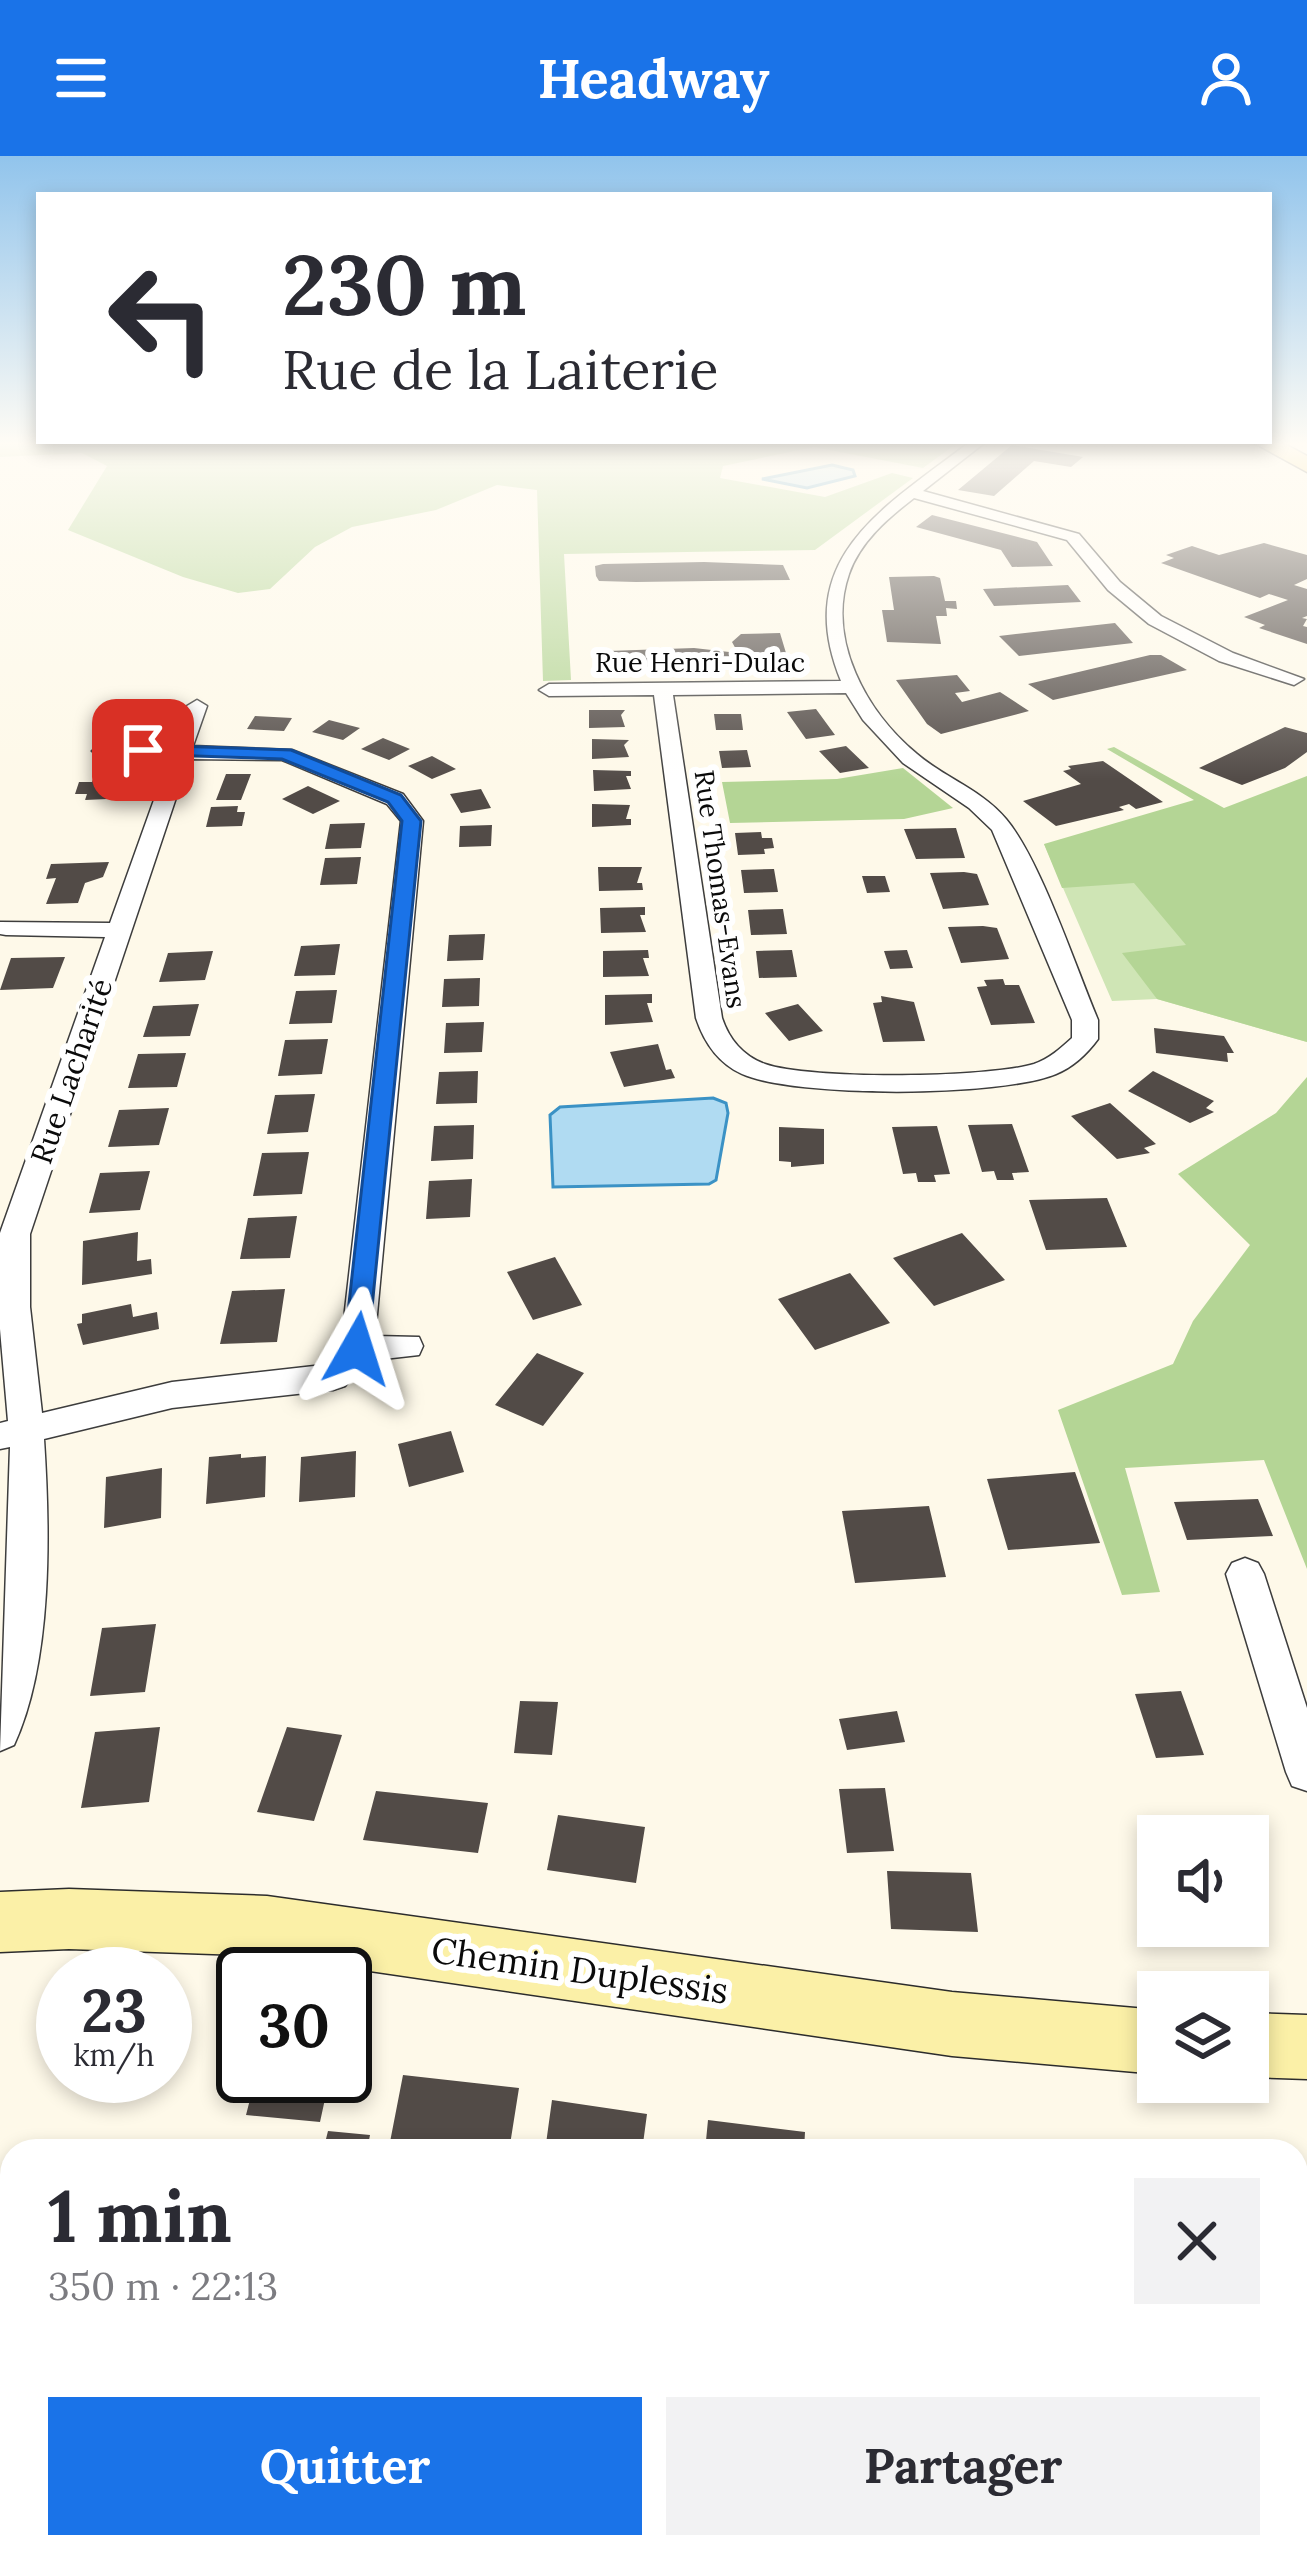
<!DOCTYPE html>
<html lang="fr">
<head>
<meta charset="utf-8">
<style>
  body { margin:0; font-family:Lora,serif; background:#f2f2f3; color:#2b2b33; height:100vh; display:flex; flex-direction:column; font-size:45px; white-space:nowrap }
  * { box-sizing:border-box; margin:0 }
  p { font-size:39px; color:#7c7c81 }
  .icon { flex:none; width:66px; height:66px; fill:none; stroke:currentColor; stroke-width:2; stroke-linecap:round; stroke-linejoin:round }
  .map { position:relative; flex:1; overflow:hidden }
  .panel { position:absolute; left:0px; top:1983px; width:1308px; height:420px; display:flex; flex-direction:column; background:#fff; border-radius:36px 36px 0 0; box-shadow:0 6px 18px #0003 }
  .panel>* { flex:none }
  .top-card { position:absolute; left:36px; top:36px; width:1236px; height:252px; border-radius:0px; box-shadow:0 6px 18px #0003; background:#fff; color:#2b2b33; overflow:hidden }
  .buttons { position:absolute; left:1137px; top:1659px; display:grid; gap:24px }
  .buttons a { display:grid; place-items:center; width:132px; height:132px; border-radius:0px; background:#fff; box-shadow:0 6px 18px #0003; font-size:60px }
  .speed { position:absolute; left:36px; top:1791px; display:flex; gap:24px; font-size:60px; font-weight:700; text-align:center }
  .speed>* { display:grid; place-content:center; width:156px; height:156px; border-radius:50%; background:#fff; box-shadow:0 6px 18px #0003; line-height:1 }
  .speed small { font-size:30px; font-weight:400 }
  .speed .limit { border:6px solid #111; border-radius:18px; background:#fff; color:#111 }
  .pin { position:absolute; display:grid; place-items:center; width:102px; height:102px; color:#fff; margin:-51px; border-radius:24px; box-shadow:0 6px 18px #0006 }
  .me { position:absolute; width:132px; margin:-66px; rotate:6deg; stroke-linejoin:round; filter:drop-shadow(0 0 9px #0008) }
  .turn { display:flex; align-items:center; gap:42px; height:252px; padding:0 48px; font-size:54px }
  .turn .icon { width:156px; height:156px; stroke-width:2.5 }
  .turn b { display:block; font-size:84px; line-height:102px }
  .round { display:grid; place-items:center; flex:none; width:126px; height:126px; border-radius:0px; background:#f2f2f3 }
  .overview { display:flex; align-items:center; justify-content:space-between; height:204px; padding:0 48px }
  h1 { font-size:72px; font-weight:800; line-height:90px }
  .primary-button { display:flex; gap:24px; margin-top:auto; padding:24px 48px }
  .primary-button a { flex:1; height:138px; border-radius:0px; background:#1a73e8; color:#fff; font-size:48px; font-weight:800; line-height:138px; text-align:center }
  .primary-button a+a { background:#f2f2f3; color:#2b2b33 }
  header { display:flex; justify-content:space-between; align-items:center; height:156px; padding:0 48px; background:#1a73e8; color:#fff; font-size:54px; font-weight:800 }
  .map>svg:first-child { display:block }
  .green { fill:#cfe5b5 }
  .forest { fill:#b4d595 }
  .water { fill:#b0dbf2; stroke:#3b92c5; stroke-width:3 }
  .building { fill:#524b47 }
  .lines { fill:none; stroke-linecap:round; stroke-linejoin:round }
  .street-casing { stroke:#3d3d3d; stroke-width:3 }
  .secondary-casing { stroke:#2c2c2c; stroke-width:3 }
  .primary-casing { stroke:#1b1b1b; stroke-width:3 }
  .street { fill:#fff; fill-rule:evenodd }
  .secondary { fill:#fbf0a7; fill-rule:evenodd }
  .primary { fill:#f2cc65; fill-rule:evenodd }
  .route { fill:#1a73e8; stroke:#114b97; stroke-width:3 }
  .labels { text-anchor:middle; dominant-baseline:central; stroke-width:12; stroke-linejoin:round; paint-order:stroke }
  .far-street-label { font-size:27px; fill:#0a0a0a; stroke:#fff }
  .street-label { font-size:30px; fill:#0a0a0a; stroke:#fff }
  .near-street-label { font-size:36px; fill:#0a0a0a; stroke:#fff }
</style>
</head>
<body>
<header><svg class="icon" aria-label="menu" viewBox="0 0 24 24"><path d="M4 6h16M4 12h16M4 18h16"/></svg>Headway<svg class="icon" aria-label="person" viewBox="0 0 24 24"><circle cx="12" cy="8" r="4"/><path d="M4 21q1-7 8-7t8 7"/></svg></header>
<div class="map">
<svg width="1307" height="2403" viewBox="0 0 1307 2403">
  <rect width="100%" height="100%" fill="#fef9e9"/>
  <!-- green -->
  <path class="green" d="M1246,678L1307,886L1157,843L1112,845L1044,688Z"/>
  <!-- forest -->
  <path class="forest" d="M0,288H956L923,312L814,291L723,310L720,322L825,341L892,317L913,322L815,394L564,398L571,524L543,525L537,334L497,329L436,354L352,371L315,391L270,433L238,437L183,421L68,374L107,310L82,297L0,301Z
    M1114,591L1224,652L1307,620V886L1157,843L1122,797L1186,789L1134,727L1062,732L1044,688L1194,644L1107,593Z
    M903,612L953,652L904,663L730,667L722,626L837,623Z
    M1307,921V1413L1264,1304L1125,1312L1160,1436L1122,1439L1058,1254L1173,1208L1193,1165L1250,1089L1178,1018L1276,957Z
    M1296,2203L1307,2205V2403H0V2333L12,2321V2391H1296Z"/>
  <!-- water -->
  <path class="water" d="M832,309L853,314L855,320L807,332L762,323Z
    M713,942L726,947L728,957L716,1024L709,1028L553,1031L550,959L560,951Z"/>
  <!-- building -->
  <path class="building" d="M1012,289L1083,301L1071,311L1034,305L994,340L958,334Z
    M932,359L1037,386L1053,410L1012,411L1001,394L916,371Z
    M1264,387L1307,399V423L1294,429L1307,433V460L1302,462L1307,463L1303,470L1307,471V488L1259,472L1265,469L1244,461L1288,444L1269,438L1260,442L1161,407L1174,402L1166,399L1192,390L1219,399Z
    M704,406L783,409L790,424L636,426L599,425L596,420L595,410L603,408Z
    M934,420L940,422L945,445H956L957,453L946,452L947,460H936L941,488L887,486L882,454H894L889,421Z
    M1068,429L1081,446L994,450L983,433Z
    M1115,467L1133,487L1019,500L999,480Z
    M780,477L789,507L721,509L722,513L693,516L617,515L612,505L605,506L608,495L694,492L738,497L732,486L741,478Z
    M1150,499H1161L1187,514L1053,544L1028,528Z
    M957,519L970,535L955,537L962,546L1000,536L1029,555L941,578L927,568L896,524Z
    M816,553L835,579L806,583L787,556Z
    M589,554H625L621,559L625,571L589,572Z
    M714,558H741L743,574H716Z
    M255,560L292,562L284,575L247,573Z
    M329,564L360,572L343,584L312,576Z
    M1285,571L1307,577V596L1285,612L1242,629L1199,612Z
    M383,582L410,593L389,604L361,593Z
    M592,583L629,584L624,589L629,601L592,603Z
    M846,590L869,612L840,617L819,595Z
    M747,594L751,611L722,612L719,595Z
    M432,600L456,613L432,623L408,610Z
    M1103,605L1163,646L1136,653L1129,648L1119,651L1124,654L1056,670L1023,645L1081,628L1063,615L1071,613L1068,610Z
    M593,614L631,615V620H626L631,633L594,635Z
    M226,618H251L241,644H216Z
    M138,619L130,642L85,644L87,638H75L79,626H92L94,621Z
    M308,630L340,645L313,658L282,643Z
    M481,633L491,652L461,657L450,638Z
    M592,648L630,649L626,663H631V669L592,671Z
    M238,650L237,656H245L242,670L206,671L211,651Z
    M365,667L361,692L325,693L330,668Z
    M492,669L491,690L459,691L460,670Z
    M956,672L965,702L916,703L904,673Z
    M761,676L762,682H772L774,692L764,693L765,698L738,699L735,677Z
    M361,701L357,728L320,729L325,702Z
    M109,706L103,721L85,727L78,747L46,748L56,722L46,723L51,708Z
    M598,711H642L637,727H642L643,734L599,735Z
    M774,713L778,736L744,737L741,714Z
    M964,716L977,718L989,749L943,753L930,717Z
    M862,720H885L890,736L867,737Z
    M645,751V759H640L646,776L601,777L600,752Z
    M783,753L787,778L751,779L748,754Z
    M983,770L997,772L1009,803L961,807L948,771Z
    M485,778L483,804L447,805L449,779Z
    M340,788L335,819L294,820L301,790Z
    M648,794L649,802H643L649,820L603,821V795Z
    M792,794L797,821L759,822L756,795Z
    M907,794L913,812L890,813L884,795Z
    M213,795L205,824L159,826L168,797Z
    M65,801L53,832L0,834L11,802Z
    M480,822L479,850L442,851L444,823Z
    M1003,823L1005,829H1019L1035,867L991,869L977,831L987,830L984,824Z
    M337,834L332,867L289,868L296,835Z
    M652,838V847H647L653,866L605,869V839Z
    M881,840L914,846L925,885L883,886L873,847L882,846Z
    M199,848L190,880L143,881L153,850Z
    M798,848L823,875L789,885L765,857Z
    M484,866L482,896L444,897L446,867Z
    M1154,872L1224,880L1234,897H1227L1228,906L1156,897Z
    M328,883L322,918L278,920L285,884Z
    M658,888L666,914L671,913L675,922L624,931L610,896Z
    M186,897L177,931L128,932L138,898Z
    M478,915L477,947L436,948L439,916Z
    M1153,915L1214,945L1206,952L1214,956L1190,967L1128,935Z
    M315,938L308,976L267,978L275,939Z
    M1110,947L1156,988L1144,992L1150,997L1117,1003L1071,960Z
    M169,952L159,989L108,991L119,954Z
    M1012,968L1029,1016L1012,1017L1014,1024H997L994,1015L982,1016L968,969Z
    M474,969L473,1003L431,1005L434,970Z
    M937,970L950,1018L934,1019L936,1026H918L916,1017L903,1018L892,971Z
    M779,971L824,973V1008L791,1011V1006L779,1005Z
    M309,996L302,1038L253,1040L262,997Z
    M150,1015L140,1054L89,1057L100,1017Z
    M472,1023L470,1061L426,1063L429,1025Z
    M1107,1042L1127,1091L1046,1094L1029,1044Z
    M297,1060L290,1102L240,1103L248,1062Z
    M138,1076L137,1105L151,1103L152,1118L82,1129L83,1085Z
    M962,1077L1005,1124L934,1150L893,1102Z
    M555,1101L582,1149L533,1164L507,1116Z
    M850,1117L890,1167L815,1194L778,1143Z
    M285,1133L277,1186L220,1188L232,1135Z
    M131,1148L133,1161L157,1156L159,1173L83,1189L77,1168L82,1167V1158Z
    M537,1197L584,1217L543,1270L495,1249Z
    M451,1275L464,1316L409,1331L398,1288Z
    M356,1295L355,1341L299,1346L301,1301Z
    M241,1298V1302L266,1300L265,1341L206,1348L209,1301Z
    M162,1312L161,1362L104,1372L106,1321Z
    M1075,1316L1100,1387L1008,1394L987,1323Z
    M1258,1343L1273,1380L1187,1384L1174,1346Z
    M929,1350L946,1421L855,1427L842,1355Z
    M156,1468L145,1536L90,1540L102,1472Z
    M1181,1535L1204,1599L1156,1602L1135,1538Z
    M520,1545L558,1546L552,1599L514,1597Z
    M897,1555L905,1586L847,1594L839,1563Z
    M160,1571L149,1646L81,1652L95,1576Z
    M287,1571L342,1579L314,1665L257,1656Z
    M885,1632L894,1695L847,1697L839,1633Z
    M376,1635L488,1647L478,1697L363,1684Z
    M558,1659L645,1671L636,1727L547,1714Z
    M1212,1666L1217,1680H1158L1157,1714L1143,1671Z
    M887,1715L971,1717L978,1776L891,1773Z
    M403,1919L519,1932L509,1995L390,1986Z
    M256,1920H330L320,1966L246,1959Z
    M552,1944L647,1958L642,1995H545Z
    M708,1964L805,1976L804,1995H705Z
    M328,1975L370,1979L367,1995H323Z
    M3,2034L12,2035V2096H0Z"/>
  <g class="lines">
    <defs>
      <path id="street" d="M967,288H983L923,335L1079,378L1120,426L1161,460L1233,497L1304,523L1294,529L1219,505L1149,468L1108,434L1067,384L914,342C888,362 860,386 849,418C826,484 867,557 917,598C945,622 982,634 1006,663C1040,703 1076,812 1098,864V883C1087,898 1073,911 1056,918C1001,941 796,942 742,918C718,907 704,886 696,862L654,539L549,540L539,534L549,528L841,525C791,403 882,353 967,288ZM846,537L863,564L903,607L969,652L992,674L1072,864V882C1061,892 1049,903 1034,908C988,922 810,924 765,908C743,900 729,883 722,862L673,539Z
        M197,544L207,550L193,590L292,594L403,638L423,665L375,1180L419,1181L423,1190L419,1199L366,1205L345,1230L333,1234L172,1252L44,1283C50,1374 53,1505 14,1589L0,1595L10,1291L0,1293V1267L8,1265L0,1173V1077L105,781L6,779L0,778V766L110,767L169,602L102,601L92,595L102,589L173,590L187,550ZM189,603L282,604L387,648L401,665L341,1189L323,1209L172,1226L42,1257L30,1151V1078Z
        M1245,1402L1258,1407L1264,1418L1307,1552V1635L1292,1630L1286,1616L1226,1418L1232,1407Z"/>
      <path id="secondary" d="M69,1733L267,1740L952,1836L1158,1854V1918L952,1900L267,1800L69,1793L0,1796V1736Z
        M1248,1857L1307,1859V1923L1248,1921Z"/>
      <path id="primary" d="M1256,288H1285L1307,300V316Z"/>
    </defs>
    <!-- street casing -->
    <use href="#street" class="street-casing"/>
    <!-- secondary casing -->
    <use href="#secondary" class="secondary-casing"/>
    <!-- primary casing -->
    <use href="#primary" class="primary-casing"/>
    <!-- street -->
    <use href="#street" class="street"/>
    <!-- secondary -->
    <use href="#secondary" class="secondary"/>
    <!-- primary -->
    <use href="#primary" class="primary"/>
  </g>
  <!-- sky -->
  <linearGradient id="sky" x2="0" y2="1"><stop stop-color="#91c4ec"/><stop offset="0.46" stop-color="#fffcf5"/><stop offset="1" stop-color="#fffcf5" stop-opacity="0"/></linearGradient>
  <rect width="1307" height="625" fill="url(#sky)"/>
  <!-- route -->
  <path class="route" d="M143,589L291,594L401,639L421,665L367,1201L357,1203L344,1193L402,665L388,646L282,603L137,598V590Z"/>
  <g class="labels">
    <!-- far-street labels -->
    <g class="far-street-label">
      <text x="700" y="506">Rue Henri-Dulac</text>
      <text transform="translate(721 733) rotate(82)">Rue Thomas-Evans</text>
    </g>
    <!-- street labels -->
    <g class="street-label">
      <text transform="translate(71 915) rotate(-71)">Rue Lacharité</text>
    </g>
    <!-- near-street labels -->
    <g class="near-street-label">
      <text transform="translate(580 1814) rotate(8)">Chemin Duplessis</text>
    </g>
  </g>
</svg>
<div class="buttons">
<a><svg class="icon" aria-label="sound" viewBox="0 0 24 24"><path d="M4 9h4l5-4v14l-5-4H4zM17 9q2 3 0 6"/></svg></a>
<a><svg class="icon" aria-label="layers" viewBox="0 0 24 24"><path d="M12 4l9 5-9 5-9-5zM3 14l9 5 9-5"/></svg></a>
</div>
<div class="speed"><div>23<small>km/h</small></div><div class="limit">30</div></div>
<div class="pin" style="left:143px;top:594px;background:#d93025"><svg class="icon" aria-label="arrive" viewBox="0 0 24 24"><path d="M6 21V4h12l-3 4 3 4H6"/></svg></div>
<svg class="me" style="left:357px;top:1193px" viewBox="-20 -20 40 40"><path d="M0-17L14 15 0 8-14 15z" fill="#1a73e8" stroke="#fff" stroke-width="4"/></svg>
<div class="top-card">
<div class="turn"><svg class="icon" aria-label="left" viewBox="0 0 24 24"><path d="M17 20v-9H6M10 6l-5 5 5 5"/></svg><div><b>230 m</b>Rue de la Laiterie</div></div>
</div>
<section class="panel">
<div class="overview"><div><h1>1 min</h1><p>350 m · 22:13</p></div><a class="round"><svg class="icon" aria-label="close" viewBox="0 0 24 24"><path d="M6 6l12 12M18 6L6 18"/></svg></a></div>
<div class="primary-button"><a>Quitter</a><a>Partager</a></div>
</section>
</div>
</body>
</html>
